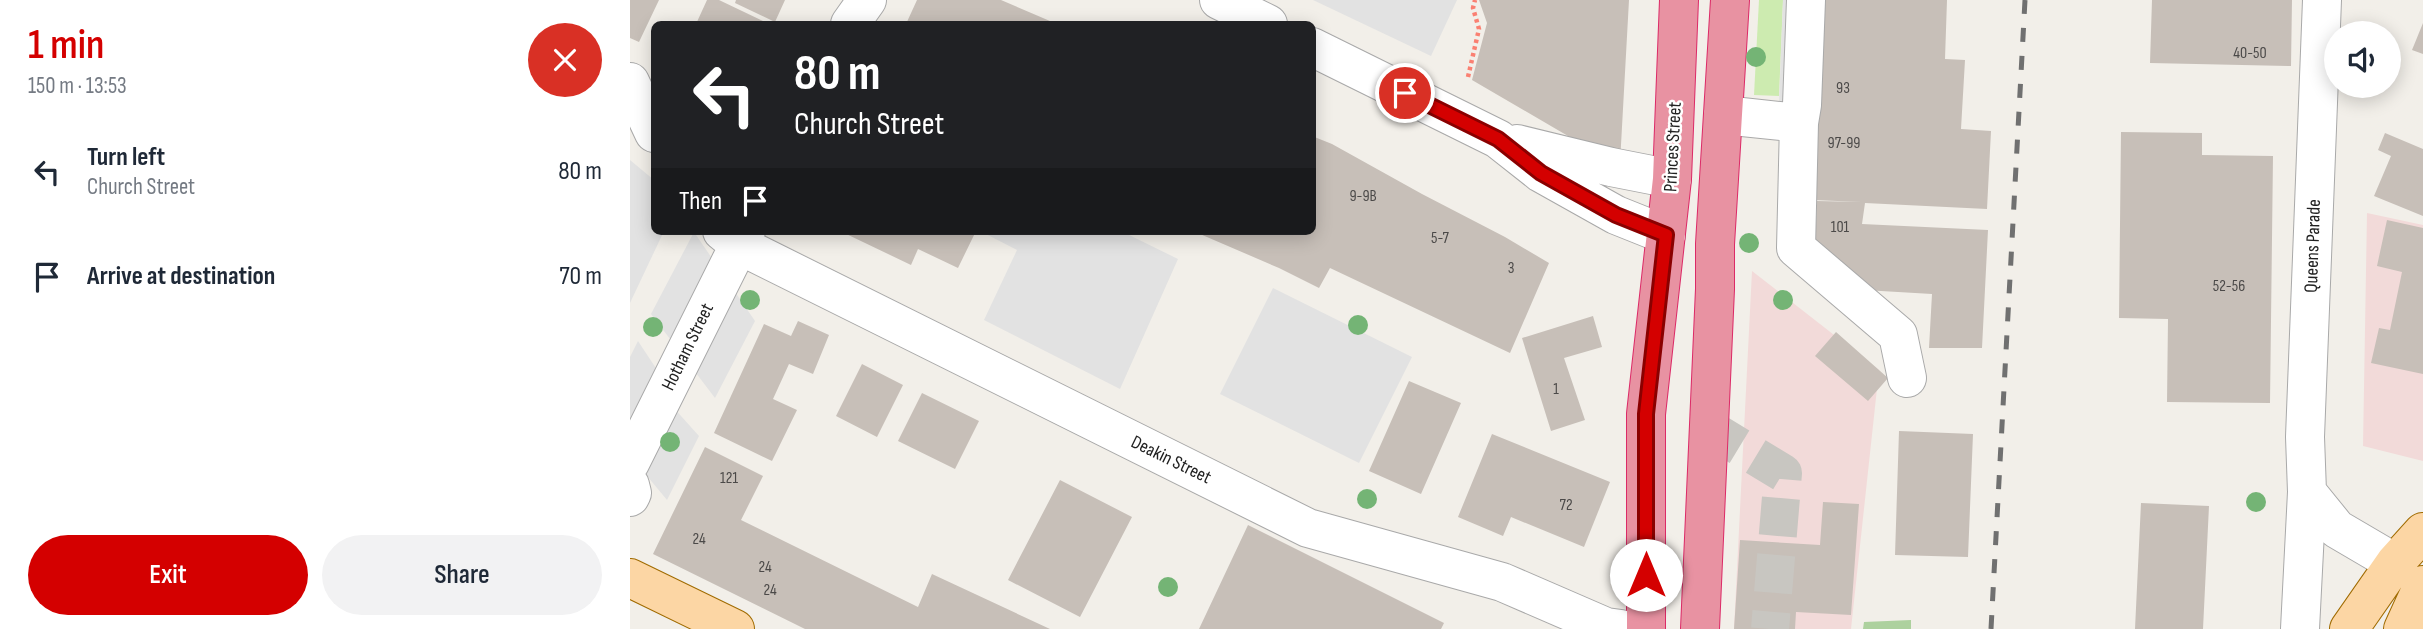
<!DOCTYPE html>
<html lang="en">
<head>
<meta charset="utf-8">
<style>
  body { margin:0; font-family:"Sofia Sans Condensed",sans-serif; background:#f2f2f3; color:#1f2937; height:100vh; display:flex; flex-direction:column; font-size:26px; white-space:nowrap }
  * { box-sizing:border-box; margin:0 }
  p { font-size:23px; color:#747a83 }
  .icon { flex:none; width:38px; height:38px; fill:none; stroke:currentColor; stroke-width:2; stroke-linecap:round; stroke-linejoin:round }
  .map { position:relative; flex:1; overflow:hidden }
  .panel { display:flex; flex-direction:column; background:#fff; width:630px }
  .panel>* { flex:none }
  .hud { position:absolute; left:21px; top:21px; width:665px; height:214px; border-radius:10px; box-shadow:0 4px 18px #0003; background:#202124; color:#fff; overflow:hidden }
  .tools { position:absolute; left:1694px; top:21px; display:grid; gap:14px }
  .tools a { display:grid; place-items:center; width:77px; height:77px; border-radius:50%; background:#fff; box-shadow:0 4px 18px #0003; font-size:35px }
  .pin { position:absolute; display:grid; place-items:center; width:60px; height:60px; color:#fff; margin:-30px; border:4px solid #fff; border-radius:50%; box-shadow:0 2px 7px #0007 }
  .me { position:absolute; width:77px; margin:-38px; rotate:0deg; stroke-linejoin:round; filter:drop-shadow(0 0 5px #0008) }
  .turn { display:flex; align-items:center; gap:24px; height:147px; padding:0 28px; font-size:32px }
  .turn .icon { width:91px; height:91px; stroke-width:2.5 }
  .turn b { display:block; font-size:49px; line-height:60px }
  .then { display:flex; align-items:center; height:66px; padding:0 28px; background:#0003; gap:14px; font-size:26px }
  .round { display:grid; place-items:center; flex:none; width:74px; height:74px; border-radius:37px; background:#f2f2f3 }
  .summary { display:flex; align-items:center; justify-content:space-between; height:119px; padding:0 28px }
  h1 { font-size:42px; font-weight:600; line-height:52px; color:#d40000 }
  .cta { display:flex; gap:14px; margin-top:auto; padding:14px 28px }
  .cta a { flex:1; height:80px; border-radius:42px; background:#d40000; color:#fff; font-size:28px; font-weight:600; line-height:80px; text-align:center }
  .cta a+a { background:#f2f2f3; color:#1f2937 }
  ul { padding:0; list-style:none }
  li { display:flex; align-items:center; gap:21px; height:105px; padding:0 28px }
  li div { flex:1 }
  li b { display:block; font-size:26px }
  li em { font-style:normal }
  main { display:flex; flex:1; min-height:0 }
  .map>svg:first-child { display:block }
  .commercial { fill:#f2dad9 }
  .grass { fill:#cdebb0 }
  .forest { fill:#add19e }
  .parking { fill:#e2e2e2 }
  .building { fill:#c7bfb8 }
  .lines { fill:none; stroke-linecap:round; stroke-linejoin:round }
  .minor-tunnel { stroke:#c8c6c1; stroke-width:38; stroke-dasharray:38 19; stroke-linecap:butt }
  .minor-casing { stroke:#a9a9a9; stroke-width:40 }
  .major-casing { stroke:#a06b00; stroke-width:40 }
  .highway-casing { stroke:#dc2a67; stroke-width:40 }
  .path { stroke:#fa8072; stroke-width:4.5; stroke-dasharray:3.5 3.5; stroke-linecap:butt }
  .minor { stroke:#fff; stroke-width:38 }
  .major { stroke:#fcd6a4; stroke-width:38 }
  .highway { stroke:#e892a2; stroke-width:38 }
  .rail { stroke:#707070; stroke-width:5; stroke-dasharray:14 14; stroke-linecap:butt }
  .tree { fill:#74b475 }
  .route-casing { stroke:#8a0000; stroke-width:18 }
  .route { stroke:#d40000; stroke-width:12 }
  .labels { text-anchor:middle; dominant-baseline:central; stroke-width:5; stroke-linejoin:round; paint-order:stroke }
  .number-label { font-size:16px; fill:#4b4948 }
  .street-label { font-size:19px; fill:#222; stroke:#fff }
</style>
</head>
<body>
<main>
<section class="panel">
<div class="summary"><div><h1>1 min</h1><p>150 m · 13:53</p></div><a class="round" style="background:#d93025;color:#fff"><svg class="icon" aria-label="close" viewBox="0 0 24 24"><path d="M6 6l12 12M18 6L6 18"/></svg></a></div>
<ul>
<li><svg class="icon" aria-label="left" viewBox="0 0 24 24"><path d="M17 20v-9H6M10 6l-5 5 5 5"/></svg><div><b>Turn left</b><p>Church Street</p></div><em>80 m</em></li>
<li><svg class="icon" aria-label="arrive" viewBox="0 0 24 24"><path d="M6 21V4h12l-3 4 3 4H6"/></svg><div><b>Arrive at destination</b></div><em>70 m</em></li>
</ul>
<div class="cta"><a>Exit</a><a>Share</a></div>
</section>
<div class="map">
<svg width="1793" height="629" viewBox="0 0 1793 629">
  <rect width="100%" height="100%" fill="#f2efe9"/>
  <!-- commercial -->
  <path class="commercial" d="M1737,213L1793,225V461L1733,446Z
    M1122,271L1249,370L1221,629H1104Z"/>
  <!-- grass -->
  <path class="grass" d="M1129,0H1153L1149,96L1124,95Z"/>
  <!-- forest -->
  <path class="forest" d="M1281,620V629H1233L1234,622Z"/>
  <!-- parking -->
  <path class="parking" d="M683,0H827L801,56Z
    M1153,0H1176L1172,105L1149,104Z
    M0,160L24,180V231H34L0,303Z
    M350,231H491L548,259L490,389L354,320L387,250Z
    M64,232L125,321L85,398L21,314Z
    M643,288L782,357L729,463L590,394Z
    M8,341L39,388L34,397L69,436L37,500L3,459L0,463V357Z"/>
  <!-- building -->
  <path class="building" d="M0,0H29L9,42L0,38Z
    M77,0H89L135,22L134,24H66Z
    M106,0H155L145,22L105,3Z
    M287,0H371L427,24H276Z
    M849,0H999L990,163L938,136L842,80L857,23Z
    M1189,0H1317L1315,59L1335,60L1331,129L1361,131L1357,209L1235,203L1232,224L1358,230L1352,348H1299L1302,294L1234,290L1185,250L1187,201L1232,202L1183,200Z
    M1522,0H1662L1661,66L1520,63Z
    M1793,23V54L1782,50Z
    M1491,132L1572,133V155L1643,156L1640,403L1537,402L1538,319L1489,318Z
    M1755,133L1793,149V216L1744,196L1761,156L1748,150Z
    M682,136L702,144L792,194L875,237L919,263L880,353L700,268L689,288L649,268L563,231H682Z
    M1757,220L1793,228V374L1741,363L1749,328L1760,330L1772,272L1747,266Z
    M210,231H346L328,268L288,249L281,265Z
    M963,316L972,347L934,358L955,420L921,431L892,338Z
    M168,321L199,335L183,374L159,364L143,399L167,410L142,461L84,433L134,324L161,336Z
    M1206,332L1258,378L1238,401L1185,356Z
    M232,364L273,385L247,437L206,416Z
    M779,381L831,403L791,494L739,471Z
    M292,393L349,421L325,469L268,441Z
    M1269,431L1343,434L1338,557L1265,555Z
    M862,434L980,482L954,547L881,517L873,536L828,517Z
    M75,447L133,476L111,520L288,607L302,574L420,629H175L23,554Z
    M430,480L502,517L450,617L378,580Z
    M1193,502L1229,504L1221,615L1166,612L1165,629H1104L1110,540L1190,545Z
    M1511,503L1579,506L1573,629H1505Z
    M618,525L814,623L811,629H569Z"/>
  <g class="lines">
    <!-- minor-tunnel -->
    <path class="minor-tunnel" d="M1077,427L1153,473L1140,629"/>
    <defs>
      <path id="minor" d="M589,0L638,24
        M1176,0L1172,105L1169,123L1166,248L1268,335L1277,378
        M1692,0L1675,437L1677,492L1707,529L1765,563
        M220,24L237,0
        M682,47L868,139L911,173L986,215L1036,235
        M0,82L24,133
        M1093,115L1169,123
        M887,144L981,167L1042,179
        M92,231L109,245L678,528L872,582L976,627L991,629
        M0,463L116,231
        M0,485L2,493L0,497
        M1670,629L1677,492"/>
      <path id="major" d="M0,578L105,629
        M1719,629L1765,563L1793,532
        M1773,629L1793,585"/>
      <path id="highway" d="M1016,629V414L1042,179L1049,0
        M1070,629L1085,289V244L1100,0"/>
    </defs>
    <!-- minor casing -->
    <use href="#minor" class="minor-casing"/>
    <!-- major casing -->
    <use href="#major" class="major-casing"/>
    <!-- highway casing -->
    <use href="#highway" class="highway-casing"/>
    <!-- path -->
    <path class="path" d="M838,77L849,29L843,8L845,0"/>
    <!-- minor -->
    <use href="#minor" class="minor"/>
    <!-- major -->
    <use href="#major" class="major"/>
    <!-- highway -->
    <use href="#highway" class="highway"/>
    <!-- rail -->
    <path class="rail" d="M1361,629L1395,0"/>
  </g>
  <!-- trees -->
  <g class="tree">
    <circle cx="1126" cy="57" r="10"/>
    <circle cx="1119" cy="243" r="10"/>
    <circle cx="120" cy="300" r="10"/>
    <circle cx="1153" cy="300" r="10"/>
    <circle cx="728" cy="325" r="10"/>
    <circle cx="23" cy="327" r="10"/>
    <circle cx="40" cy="442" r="10"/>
    <circle cx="737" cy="499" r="10"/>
    <circle cx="1626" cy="502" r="10"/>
    <circle cx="538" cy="587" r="10"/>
  </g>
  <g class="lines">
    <defs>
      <path id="route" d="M775,93L868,139L911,173L986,215L1036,235L1016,414V575"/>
    </defs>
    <!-- route casing -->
    <use href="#route" class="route-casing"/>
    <!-- route -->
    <use href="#route" class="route"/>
  </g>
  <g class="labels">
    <!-- number labels -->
    <g class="number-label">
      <text x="1620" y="53">40-50</text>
      <text x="1213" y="88">93</text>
      <text x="1214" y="143">97-99</text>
      <text x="733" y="196">9-9B</text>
      <text x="1210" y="227">101</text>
      <text x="810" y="238">5-7</text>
      <text x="881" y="268">3</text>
      <text x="1599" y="286">52-56</text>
      <text x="926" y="389">1</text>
      <text x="99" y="478">121</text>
      <text x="936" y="505">72</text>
      <text x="69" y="539">24</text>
      <text x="135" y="567">24</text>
      <text x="140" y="590">24</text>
    </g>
    <!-- street labels -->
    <g class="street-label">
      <text transform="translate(1043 147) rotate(-87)">Princes Street</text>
      <text transform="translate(1683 246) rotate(-88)">Queens Parade</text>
      <text transform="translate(58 347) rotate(-64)">Hotham Street</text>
      <text transform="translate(541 460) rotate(26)">Deakin Street</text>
    </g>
  </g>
</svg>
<div class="tools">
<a><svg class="icon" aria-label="sound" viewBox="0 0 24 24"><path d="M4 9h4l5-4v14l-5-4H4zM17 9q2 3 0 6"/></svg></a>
</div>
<div class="pin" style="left:775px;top:93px;background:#d93025"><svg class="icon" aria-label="arrive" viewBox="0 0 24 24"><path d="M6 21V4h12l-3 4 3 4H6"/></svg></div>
<svg class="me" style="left:1016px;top:575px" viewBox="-20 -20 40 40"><circle r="19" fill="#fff"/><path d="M0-13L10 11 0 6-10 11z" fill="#d40000"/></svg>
<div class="hud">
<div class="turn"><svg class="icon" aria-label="left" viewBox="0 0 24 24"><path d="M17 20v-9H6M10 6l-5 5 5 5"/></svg><div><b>80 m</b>Church Street</div></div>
<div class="then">Then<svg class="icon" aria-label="arrive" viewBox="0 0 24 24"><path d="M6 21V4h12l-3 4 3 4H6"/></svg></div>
</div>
</div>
</main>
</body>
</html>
